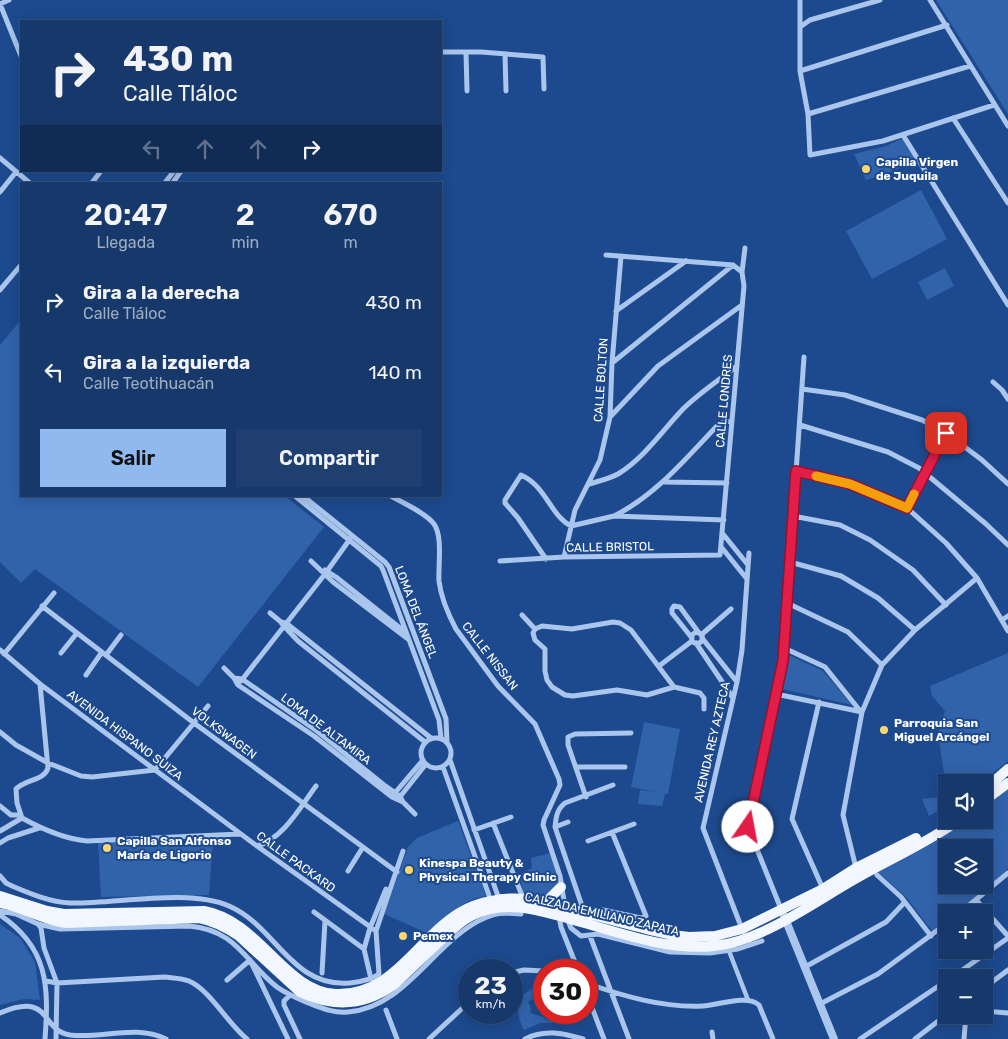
<!DOCTYPE html>
<html lang="es">
<head>
<meta charset="utf-8">
<style>
  body { margin:0; font-family:Rubik,sans-serif; background:#1f3f70; color:#f1f3f6; height:100vh; display:flex; flex-direction:column; font-size:19px; white-space:nowrap }
  * { box-sizing:border-box; margin:0 }
  p { font-size:16px; color:#9eacc1 }
  .icon { flex:none; width:28px; height:28px; fill:none; stroke:currentColor; stroke-width:2; stroke-linecap:round; stroke-linejoin:round }
  .map { position:relative; flex:1; overflow:hidden }
  .side { position:absolute; left:20px; top:182px; width:422px; height:315px; display:flex; flex-direction:column; background:#16386a; border-radius:0px; box-shadow:0 2px 12px #0003,0 0 0 1px #35527e }
  .side>* { flex:none }
  .hud { position:absolute; left:20px; top:20px; width:422px; height:152px; border-radius:0px; box-shadow:0 2px 12px #0003,0 0 0 1px #35527e; background:#16386a; color:#f1f3f6; overflow:hidden }
  .controls { position:absolute; left:938px; top:774px; display:grid; gap:10px }
  .controls a { display:grid; place-items:center; width:55px; height:55px; border-radius:0px; background:#16386a; box-shadow:0 2px 12px #0003,0 0 0 1px #35527e; font-size:25px }
  .speed { position:absolute; left:458px; top:959px; display:flex; gap:10px; font-size:25px; font-weight:700; text-align:center }
  .speed>* { display:grid; place-content:center; width:65px; height:65px; border-radius:50%; background:#16386a; box-shadow:0 2px 12px #0003,0 0 0 1px #35527e; line-height:1 }
  .speed small { font-size:12px; font-weight:400 }
  .speed .limit { border:8px solid #d22; background:#fff; color:#111 }
  .pin { position:absolute; display:grid; place-items:center; width:42px; height:42px; color:#fff; margin:-21px; border-radius:10px; box-shadow:0 2px 8px #0006 }
  .me { position:absolute; width:55px; margin:-28px; rotate:12deg; stroke-linejoin:round; filter:drop-shadow(0 0 4px #0008) }
  .turn { display:flex; align-items:center; gap:18px; height:105px; padding:0 20px; font-size:22px }
  .turn .icon { width:65px; height:65px; stroke-width:2.5 }
  .turn b { display:block; font-size:35px; line-height:42px }
  .lanes { display:flex; align-items:center; height:48px; padding:0 20px; background:#0003; justify-content:center; gap:25px; direction:ltr }
  .lanes .off { opacity:.35 }
  .eta { display:flex; justify-content:space-evenly; align-items:center; height:85px; text-align:center }
  .eta b { font-size:30px; font-weight:600; line-height:35px }
  .cta { display:flex; gap:10px; margin-top:auto; padding:10px 20px }
  .cta a { flex:1; height:58px; border-radius:0px; background:#90b9f0; color:#111; font-size:20px; font-weight:600; line-height:58px; text-align:center }
  .cta a+a { background:#1f3f70; color:#f1f3f6 }
  ul { padding:0; list-style:none }
  li { display:flex; align-items:center; gap:15px; height:70px; padding:0 20px }
  li div { flex:1 }
  li b { display:block; font-size:19px }
  li em { font-style:normal }
  .map>svg:first-child { display:block }
  .green { fill:#3163ab; fill-rule:evenodd }
  .lines { fill:none; stroke-linecap:round; stroke-linejoin:round }
  .pedestrian { stroke:#abc6ed; stroke-width:4.5 }
  .minor { stroke:#abc6ed; stroke-width:5 }
  .tertiary { stroke:#abc6ed; stroke-width:8 }
  .primary { stroke:#f1f6ff; stroke-width:10 }
  .route-casing { stroke:#92132f; stroke-width:12 }
  .route { stroke:#e11d48; stroke-width:9 }
  .slow { stroke:#f59e0b; stroke-width:9 }
  .poi-dot { fill:#fcd86a; stroke:#1d4a8e; stroke-width:2 }
  .labels { text-anchor:middle; dominant-baseline:central; stroke-width:4; stroke-linejoin:round; paint-order:stroke }
  .poi-label { font-size:12px; font-weight:bold; fill:#fff; stroke:#1d4a8e; text-anchor:start }
  .street-label { font-size:12px; fill:#fff; stroke:#1d4a8e }
</style>
</head>
<body>
<div class="map">
<svg width="1008" height="1039" viewBox="0 0 1008 1039">
  <rect width="100%" height="100%" fill="#1d4a8e"/>
  <!-- green -->
  <path class="green" d="M936,0H1008V114Z
    M903,138L917,159L884,175L866,180L854,154L886,146Z
    M921,190L947,239L872,279L846,231Z
    M945,268L954,286L927,300L918,282Z
    M21,320V496H285L324,527L198,687L35,569L21,583L0,562V345Z
    M1008,653V761L981,782H946V807L929,816L922,799L939,797L937,777L944,773L938,733L945,711L932,696L930,686Z
    M789,655L823,671L852,705L782,689Z
    M644,722L680,729L668,794H665L662,806L638,804L640,790L657,792L631,787Z
    M1008,789V868L976,904L963,912H946V923L932,931L907,898L878,872L968,820H984V808ZM946,848H984V885H946Z
    M458,821L486,896C462,900 445,917 427,933L384,914L408,847L417,838Z
    M213,839L209,895L101,897L98,842Z
    M550,853L560,880L557,890L549,895L523,893L520,874L532,868L531,858Z
    M0,924L20,938L35,962L40,1000L24,999L0,1005Z
    M537,985L544,988V999L540,997L538,1001L533,999L528,1002L531,1008L530,1013L543,1017L547,1020L551,1017L552,1018L556,1013H565L560,1023H540L524,1030C518,1018 516,1010 520,997Z"/>
  <g class="lines">
    <!-- pedestrian -->
    <path class="pedestrian" d="M729,951L748,1000"/>
    <!-- minor -->
    <path class="minor" d="M800,0V71L808,114L810,155L883,141L994,105
      M930,0L1008,126
      M0,4L21,56
      M0,4L9,0
      M800,27L810,20L880,0
      M441,52H481L543,57L544,89
      M466,52L467,91
      M505,54L506,91
      M800,71L947,25
      M808,114L970,66
      M953,118L1008,203
      M903,135L1008,305
      M0,158L31,184
      M91,184L101,171
      M164,184L174,171
      M172,184L181,171
      M0,192L16,172
      M606,255L733,265L742,272
      M0,290L21,265
      M616,311L686,261
      M612,363L733,265
      M993,382L1002,390L1008,399
      M802,389L845,395L922,420L946,433L982,460L1008,484
      M610,417L658,366L742,305
      M800,425L888,452L919,468L986,524L1008,545
      M796,471L850,485L907,508L946,543L977,578L1008,631
      M664,482L727,483
      M589,484C599,481 609,479 618,474C644,458 662,431 683,409C699,393 719,380 737,366
      M295,496L381,566L383,570L439,720L441,738
      M303,496L385,562L389,567L446,719L447,742
      M391,496C403,503 426,513 434,524C443,536 438,566 439,581C441,598 448,614 456,629L498,686L535,724L559,779L560,785L544,820L543,825L560,876L565,907
      M907,508L946,433
      M616,515C657,494 686,458 717,426L724,422L732,421
      M793,516L840,525L870,540L913,570L946,605
      M723,534L748,565
      M722,548L747,579
      M564,557L575,510L600,460L610,417L612,363L621,256
      M546,559L518,518L505,503V500L521,475C546,486 550,515 571,526L614,516L724,520
      M311,561L333,582L408,639
      M500,561L564,557L720,555L744,286L742,272L745,248
      M790,562L841,576L878,598L915,630
      M325,570L336,577L405,632
      M787,603L848,632L882,665
      M42,606L194,723L397,872
      M270,613L281,622L286,623L431,738
      M522,615L535,629
      M1002,620L1008,616
      M282,624L298,641L425,742
      M691.5 638a5.5 5.5 0 1 1 11 0a5.5 5.5 0 1 1-11 0Z
      M701,635L731,609
      M692,638L672,613V609L674,606L680,607L699,633
      M702,638L737,682
      M696,643L733,698
      M784,648L825,667L861,712
      M0,650L40,684L257,846L376,931
      M61,653L77,633
      M4,654L54,593
      M106,655L121,635
      M659,666L692,641
      M224,668L234,678L238,685L314,736L392,797L403,802
      M86,675L102,652
      M234,678L242,679L317,731L384,785L400,796L403,802L415,814
      M241,681L325,574L350,539
      M674,687L631,630L620,623L613,622L572,629L542,626L535,629L533,633L535,640L545,649V671L547,680L552,687L565,695L573,696L617,690L647,695L674,687L700,693L704,698V709
      M776,694L862,712
      M819,702L792,819L823,889
      M0,732L16,745L48,763L81,776L92,777L155,770L208,706
      M421 753a15 15 0 1 1 30 0a15 15 0 1 1-30 0Z
      M450,760L499,899
      M443,767L491,901
      M576,767H625
      M394,794L423,760
      M586,797L568,745V737L575,734L631,733
      M399,798L426,764
      M0,806L11,815H21
      M22,818C42,829 65,839 87,841L240,834
      M22,818L17,803L16,789C25,779 44,781 48,768L40,684
      M493,823L523,898
      M555,827L568,822
      M474,830L511,817
      M0,831L22,818
      M588,841L634,824
      M0,843L8,838L39,828
      M257,846C283,839 301,806 316,786
      M856,868L843,815L862,712L882,665L915,630L977,578
      M348,871L363,847
      M877,875L901,897L931,936
      M0,876L6,883L12,886C31,894 50,902 70,903C116,904 189,888 229,906C276,926 291,988 350,983C360,982 371,980 379,974L376,931L403,851
      M977,901L1008,936
      M781,909L748,827L783,661L804,357
      M0,911L16,914L38,924L60,929L189,926C237,930 245,962 277,987C288,995 299,999 311,1004C324,1009 334,1013 348,1012C408,1007 435,938 487,917C498,912 510,913 521,914
      M314,912L364,949
      M961,912L1008,873
      M583,914L582,906L555,827C556,817 557,809 565,803L613,785
      M0,915C48,947 49,986 45,1039
      M559,916L561,927L578,970
      M595,917L598,911L603,910L641,918L646,916L612,832
      M567,918L571,928L581,936L598,934L670,952L710,953L738,949L762,941
      M38,924L41,928L44,948L57,983L56,1039
      M742,929L703,828L737,682L742,650L749,553
      M590,936L629,1039
      M805,967L886,922L905,902
      M322,973L325,921
      M511,973L524,970L544,971
      M951,978L1008,938
      M371,979L364,949L370,928L386,889
      M227,980L250,960L288,1039
      M46,981L57,983L165,977C173,978 182,978 189,981C210,990 228,1024 247,1039
      M586,983C623,996 663,1008 703,1006C718,1005 748,994 759,1005L773,1039
      M984,988L1008,970
      M586,992L604,1039
      M290,995L284,1001V1005L300,1039
      M820,1004L878,974L946,924
      M386,1010L397,1039
      M984,1011L1008,1013
      M0,1013C53,991 39,1030 70,1035C102,1039 135,1024 166,1039
      M712,1032L713,1039
      M429,1039L469,1002
      M525,1039C544,1029 563,1033 583,1039
      M860,1039L946,981
      M915,1039L946,1015
      M964,1039L966,1015"/>
    <!-- tertiary -->
    <path class="tertiary" d="M784,916L834,1039"/>
    <!-- primary -->
    <path class="primary" d="M984,790L1008,769
      M984,801L1008,783
      M0,896L47,911L64,914L204,911C260,921 285,992 336,994C393,996 416,940 459,913C469,907 480,903 491,901C523,893 554,905 584,913C613,920 643,929 672,935L689,937L715,936L742,929L823,889L856,868L916,838
      M546,902L561,887
      M0,903C23,907 43,920 66,923L199,918C215,921 226,927 239,936L300,992C334,1008 365,1006 395,984C408,971 422,958 436,945C447,935 457,923 471,916C506,898 542,911 577,921C621,933 668,951 714,946C763,941 814,902 857,878C890,859 927,843 959,820"/>
  </g>
  <g class="lines">
    <defs>
      <path id="route" d="M748,827L783,661L796,471L850,484L907,508L946,433"/>
    </defs>
    <!-- route casing -->
    <use href="#route" class="route-casing"/>
    <!-- route -->
    <use href="#route" class="route"/>
    <!-- slow -->
    <path class="slow" d="M816,476L850,484L907,508L914,494"/>
  </g>
  <!-- markers -->
  <g class="poi-dot">
    <circle cx="866" cy="169" r="5"/>
    <circle cx="884" cy="730" r="5"/>
    <circle cx="107" cy="848" r="5"/>
    <circle cx="409" cy="870" r="5"/>
    <circle cx="403" cy="936" r="5"/>
  </g>
  <g class="labels">
    <!-- poi labels -->
    <g class="poi-label">
      <text x="876" y="162">Capilla Virgen<tspan x="876" dy="14">de Juquila</tspan></text>
      <text x="894" y="723">Parroquia San<tspan x="894" dy="14">Miguel Arcángel</tspan></text>
      <text x="117" y="841">Capilla San Alfonso<tspan x="117" dy="14">María de Ligorio</tspan></text>
      <text x="419" y="863">Kinespa Beauty &amp;<tspan x="419" dy="14">Physical Therapy Clinic</tspan></text>
      <text x="413" y="936">Pemex</text>
    </g>
    <!-- street labels -->
    <g class="street-label">
      <text transform="translate(601 380) rotate(-86)">CALLE BOLTON</text>
      <text transform="translate(724 401) rotate(-85)">CALLE LONDRES</text>
      <text transform="translate(610 547) rotate(-1)">CALLE BRISTOL</text>
      <text transform="translate(416 612) rotate(69)">LOMA DEL ÁNGEL</text>
      <text transform="translate(490 656) rotate(52)">CALLE NISSAN</text>
      <text transform="translate(326 729) rotate(37)">LOMA DE ALTAMIRA</text>
      <text transform="translate(224 733) rotate(37)">VOLKSWAGEN</text>
      <text transform="translate(125 735) rotate(37)">AVENIDA HISPANO SUIZA</text>
      <text transform="translate(712 742) rotate(-77)">AVENIDA REY AZTECA</text>
      <text transform="translate(296 862) rotate(36)">CALLE PACKARD</text>
      <text transform="translate(602 914) rotate(13)">CALZADA EMILIANO ZAPATA</text>
    </g>
  </g>
</svg>
<div class="controls">
<a><svg class="icon" aria-label="sound" viewBox="0 0 24 24"><path d="M4 9h4l5-4v14l-5-4H4zM17 9q2 3 0 6"/></svg></a>
<a><svg class="icon" aria-label="layers" viewBox="0 0 24 24"><path d="M12 4l9 5-9 5-9-5zM3 14l9 5 9-5"/></svg></a>
<a>+</a>
<a>−</a>
</div>
<div class="speed"><div>23<small>km/h</small></div><div class="limit">30</div></div>
<div class="pin" style="left:946px;top:433px;background:#d93025"><svg class="icon" aria-label="arrive" viewBox="0 0 24 24"><path d="M6 21V4h12l-3 4 3 4H6"/></svg></div>
<svg class="me" style="left:748px;top:827px" viewBox="-20 -20 40 40"><circle r="19" fill="#fff"/><path d="M0-13L10 11 0 6-10 11z" fill="#e11d48"/></svg>
<div class="hud">
<div class="turn"><svg class="icon" aria-label="right" viewBox="0 0 24 24"><path d="M7 20v-9h11M14 6l5 5-5 5"/></svg><div><b>430 m</b>Calle Tláloc</div></div>
<div class="lanes"><svg class="icon off" aria-label="left" viewBox="0 0 24 24"><path d="M17 20v-9H6M10 6l-5 5 5 5"/></svg><svg class="icon off" aria-label="ahead" viewBox="0 0 24 24"><path d="M12 20V5M6 11l6-6 6 6"/></svg><svg class="icon off" aria-label="ahead" viewBox="0 0 24 24"><path d="M12 20V5M6 11l6-6 6 6"/></svg><svg class="icon" aria-label="right" viewBox="0 0 24 24"><path d="M7 20v-9h11M14 6l5 5-5 5"/></svg></div>
</div>
<section class="side">
<div class="eta">
<div><b>20:47</b><p>Llegada</p></div>
<div><b>2</b><p>min</p></div>
<div><b>670</b><p>m</p></div>
</div>
<ul>
<li><svg class="icon" aria-label="right" viewBox="0 0 24 24"><path d="M7 20v-9h11M14 6l5 5-5 5"/></svg><div><b>Gira a la derecha</b><p>Calle Tláloc</p></div><em>430 m</em></li>
<li><svg class="icon" aria-label="left" viewBox="0 0 24 24"><path d="M17 20v-9H6M10 6l-5 5 5 5"/></svg><div><b>Gira a la izquierda</b><p>Calle Teotihuacán</p></div><em>140 m</em></li>
</ul>
<div class="cta"><a>Salir</a><a>Compartir</a></div>
</section>
</div>
</body>
</html>
